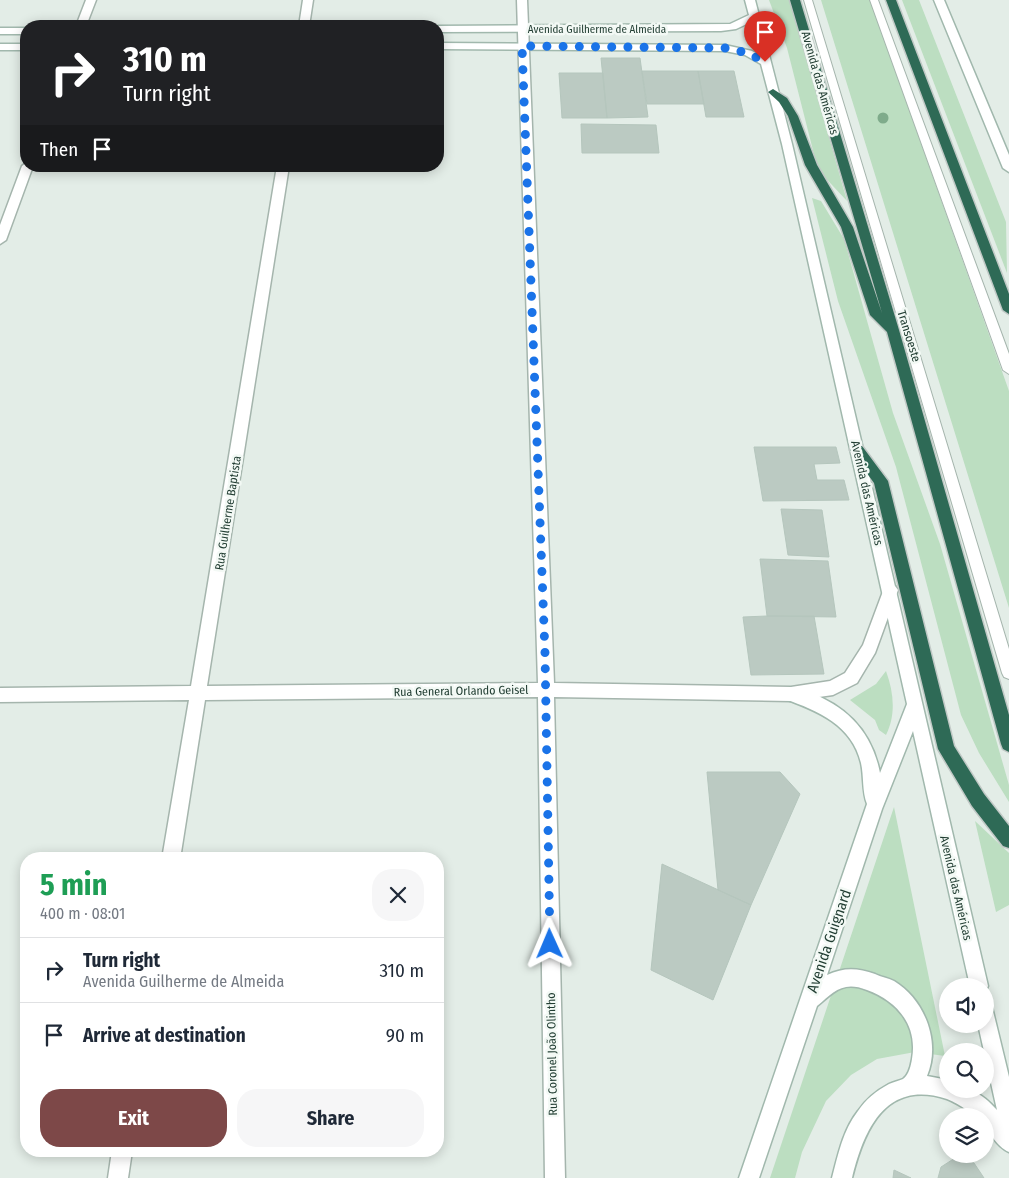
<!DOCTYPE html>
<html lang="en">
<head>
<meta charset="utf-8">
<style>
  body { margin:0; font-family:"Fira Sans Condensed",sans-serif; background:#f6f6f7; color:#1f2937; height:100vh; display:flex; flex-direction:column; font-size:19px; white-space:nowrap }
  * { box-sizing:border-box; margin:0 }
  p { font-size:16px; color:#747a83 }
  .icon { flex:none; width:28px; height:28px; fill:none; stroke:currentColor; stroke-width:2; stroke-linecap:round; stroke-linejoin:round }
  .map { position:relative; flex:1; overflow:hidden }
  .sheet { position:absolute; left:20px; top:852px; width:424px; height:305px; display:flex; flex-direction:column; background:#fff; border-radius:20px; box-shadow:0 2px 12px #0003 }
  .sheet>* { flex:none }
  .banner { position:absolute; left:20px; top:20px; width:424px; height:152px; border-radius:20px; box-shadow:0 2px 12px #0003; background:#202124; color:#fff; overflow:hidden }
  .tools { position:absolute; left:939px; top:978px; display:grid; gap:10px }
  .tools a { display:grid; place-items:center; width:55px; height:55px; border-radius:50%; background:#fff; box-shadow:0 2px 12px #0003; font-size:25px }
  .pin { position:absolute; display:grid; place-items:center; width:42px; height:42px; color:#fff; margin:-51px -21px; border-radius:50% 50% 50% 0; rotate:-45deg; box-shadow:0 0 5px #0007 }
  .pin .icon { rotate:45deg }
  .me { position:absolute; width:55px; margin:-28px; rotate:359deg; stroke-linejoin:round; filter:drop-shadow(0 0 4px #0008) }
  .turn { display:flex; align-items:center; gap:18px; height:105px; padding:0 20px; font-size:22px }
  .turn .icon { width:65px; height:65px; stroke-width:2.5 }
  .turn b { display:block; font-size:35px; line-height:42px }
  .then { display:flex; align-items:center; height:48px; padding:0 20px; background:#0003; gap:10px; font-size:19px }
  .round { display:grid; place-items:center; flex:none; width:52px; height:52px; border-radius:20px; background:#f6f6f7 }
  .headline { display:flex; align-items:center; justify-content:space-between; height:85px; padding:0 20px }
  h1 { font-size:30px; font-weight:700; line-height:38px; color:#1e9e55 }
  .action { display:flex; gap:10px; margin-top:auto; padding:10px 20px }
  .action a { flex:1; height:58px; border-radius:20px; background:#7d4848; color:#fff; font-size:20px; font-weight:700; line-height:58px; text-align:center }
  .action a+a { background:#f6f6f7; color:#1f2937 }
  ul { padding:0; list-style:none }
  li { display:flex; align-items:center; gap:15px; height:65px; padding:0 20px; border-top:1px solid #e0e1e3 }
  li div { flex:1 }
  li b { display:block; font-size:19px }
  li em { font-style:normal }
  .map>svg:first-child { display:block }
  .green { fill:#bcdec1 }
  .building { fill:#bbcac2; stroke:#b5c6bd }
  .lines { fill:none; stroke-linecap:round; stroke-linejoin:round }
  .lane-casing { stroke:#a5b5ad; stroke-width:2 }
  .street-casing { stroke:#a5b5ad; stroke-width:3 }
  .secondary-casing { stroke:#a1b8ad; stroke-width:3 }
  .highway-casing { stroke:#c1c9c6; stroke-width:3 }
  .lane { fill:#fff; fill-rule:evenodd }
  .street { fill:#fff; fill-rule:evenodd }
  .secondary { fill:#fff; fill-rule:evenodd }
  .highway { fill:#2e6a56; fill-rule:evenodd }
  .tree { fill:#7fab8b }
  .route { stroke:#1a73e8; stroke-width:9; stroke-dasharray:0 16.2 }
  .labels { text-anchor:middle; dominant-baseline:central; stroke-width:5; stroke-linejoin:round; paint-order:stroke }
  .far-street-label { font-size:11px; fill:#223e33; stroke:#f3f9f5 }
  .street-label { font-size:12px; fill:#223e33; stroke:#f3f9f5 }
  .near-street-label { font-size:15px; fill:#223e33; stroke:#f3f9f5 }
</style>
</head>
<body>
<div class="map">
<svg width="1009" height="1178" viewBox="0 0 1009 1178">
  <rect width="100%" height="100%" fill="#e3ede7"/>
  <!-- green -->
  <path class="green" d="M769,0H790L847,201L818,170L787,48Z
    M821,0H870L1009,391V608Z
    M902,0H919L1006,222L1007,273Z
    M812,198L821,201L844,239L893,413L940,544L1009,785V802L979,753L961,715L896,467L838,301Z
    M886,671C894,693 896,715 886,735L879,730L875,720L850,700L876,684Z
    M894,807L945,1056L915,1052L877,1059L851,1075L826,1101L802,1152L795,1178H770Z
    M975,821L1009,853V905L996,912Z"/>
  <!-- building -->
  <path class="building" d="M601,58H640L648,117L607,118Z
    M642,71H698L704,104H647Z
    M698,71H734L744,117H706Z
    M559,73H603L607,118H562Z
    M581,124L656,125L659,153H582Z
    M754,447H836L840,463L814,464L817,480H844L849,500L763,501Z
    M781,509L822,510L829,557L788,555Z
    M760,559L828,561L836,617L767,616Z
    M767,616H814L824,674L751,675L743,617Z
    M707,772H780L800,794L751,905L718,890Z
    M662,864L751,905L713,1000L651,970Z
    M955,1158L974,1163L984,1178H938L941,1167Z
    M894,1170L911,1178H893Z"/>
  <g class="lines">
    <defs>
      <path id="lane" d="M804,0H812L1009,649V679L1004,677L1002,673Z
        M870,0H878L1009,354V374L1003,370Z"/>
      <path id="street" d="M86,0H96L86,26H76Z
        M303,0H313L309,26H299Z
        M517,0H527L554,683L791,687L830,681L845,673L863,645L885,586L890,584L895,586L898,590L875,653L857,683L833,695L791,701L554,697L565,1178H545L538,697L205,700L180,859H162L189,700L0,702V688L191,686L277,166H289L207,686L538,683Z
        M26,163V166H33L6,240L0,244V225L22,166Z
        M112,1151H132L128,1178H108Z"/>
      <path id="secondary" d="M745,0H755L792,144L988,986L985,993V986H970L913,731L882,809L827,975C844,967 858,968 875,974C881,977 888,978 894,981C925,1000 941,1042 927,1076L948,1080V1089C971,1089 980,1091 997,1110L978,1024H985V1005L992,1007L1009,1077V1152C997,1147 985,1129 985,1116C971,1116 961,1104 947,1099C886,1079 864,1129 852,1178H832C838,1155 843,1130 858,1111C866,1099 876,1091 889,1084C893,1082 899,1081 903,1079C909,1075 911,1065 912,1059C918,1025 897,1001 867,990C842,980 833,993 817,1006L759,1178H739L867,804C862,792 864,776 861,763C852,725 818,711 785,699L783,694L785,689C793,686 800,690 808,692C847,706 872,732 880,773L907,704L782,144L761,64L745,55L725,51L438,49V43L725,45L752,51L759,55L751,22L736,29L721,31L438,32V26L730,24L749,15Z
        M934,0H944L1009,155V172L1003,168Z
        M0,28H26V34H0Z
        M0,44H26V50H0Z"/>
      <path id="highway" d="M790,0H800L899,330L1009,715V752L1003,749L1001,744L887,332L870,315L841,227L805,165L788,116L779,102L768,92L773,89L787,98L798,116L817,165L853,227L882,313Z
        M886,0H896L1009,294V314L1003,310Z
        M857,445L862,446L888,481L954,746L984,794L1009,826V848L1003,846L972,806L938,749L874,483L850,450L852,446Z"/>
    </defs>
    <!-- lane casing -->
    <use href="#lane" class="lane-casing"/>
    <!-- street casing -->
    <use href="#street" class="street-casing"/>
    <!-- secondary casing -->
    <use href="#secondary" class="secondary-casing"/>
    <!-- highway casing -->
    <use href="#highway" class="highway-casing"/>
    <!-- lane -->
    <use href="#lane" class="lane"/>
    <!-- street -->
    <use href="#street" class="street"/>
    <!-- secondary -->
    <use href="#secondary" class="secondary"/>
    <!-- highway -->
    <use href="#highway" class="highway"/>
  </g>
  <!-- trees -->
  <circle class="tree" cx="883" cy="118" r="5.5"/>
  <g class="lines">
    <!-- route -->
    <path class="route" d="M550,944L545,653L522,46L725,48L748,53L765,62"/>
  </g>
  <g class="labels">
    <!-- far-street labels -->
    <g class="far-street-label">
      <text x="597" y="29">Avenida Guilherme de Almeida</text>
    </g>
    <!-- street labels -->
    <g class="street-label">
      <text transform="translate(820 83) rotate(74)">Avenida das Américas</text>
      <text transform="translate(909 336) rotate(73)">Transoeste</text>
      <text transform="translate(867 493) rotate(77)">Avenida das Américas</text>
      <text transform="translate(228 513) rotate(-81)">Rua Guilherme Baptista</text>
      <text transform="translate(461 691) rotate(-1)">Rua General Orlando Geisel</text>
      <text transform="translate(956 888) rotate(77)">Avenida das Américas</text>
      <text transform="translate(552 1054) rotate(-91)">Rua Coronel João Olintho</text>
    </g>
    <!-- near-street labels -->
    <g class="near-street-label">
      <text transform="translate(829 941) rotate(-71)">Avenida Guignard</text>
    </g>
  </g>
</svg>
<div class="tools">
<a><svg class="icon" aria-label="sound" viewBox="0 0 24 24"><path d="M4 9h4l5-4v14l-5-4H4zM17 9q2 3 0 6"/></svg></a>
<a><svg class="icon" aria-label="search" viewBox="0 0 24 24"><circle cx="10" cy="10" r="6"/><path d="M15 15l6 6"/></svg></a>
<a><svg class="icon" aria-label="layers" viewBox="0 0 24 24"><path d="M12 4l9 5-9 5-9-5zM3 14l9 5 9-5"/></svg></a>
</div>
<div class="pin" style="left:765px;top:62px;background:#d93025"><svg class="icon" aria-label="arrive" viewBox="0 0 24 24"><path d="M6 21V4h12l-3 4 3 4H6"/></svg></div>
<svg class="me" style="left:550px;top:944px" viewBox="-20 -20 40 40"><path d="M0-17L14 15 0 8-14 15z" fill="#1a73e8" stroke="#fff" stroke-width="4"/></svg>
<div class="banner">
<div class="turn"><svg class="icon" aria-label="right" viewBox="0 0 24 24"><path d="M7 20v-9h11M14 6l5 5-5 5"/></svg><div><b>310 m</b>Turn right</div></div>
<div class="then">Then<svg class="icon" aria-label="arrive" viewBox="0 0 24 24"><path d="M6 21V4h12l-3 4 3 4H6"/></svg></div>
</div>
<section class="sheet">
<div class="headline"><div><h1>5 min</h1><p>400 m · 08:01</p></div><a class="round"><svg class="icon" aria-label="close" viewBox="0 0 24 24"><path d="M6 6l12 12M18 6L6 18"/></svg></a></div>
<ul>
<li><svg class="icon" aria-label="right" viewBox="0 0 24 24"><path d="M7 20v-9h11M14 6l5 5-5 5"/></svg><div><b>Turn right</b><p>Avenida Guilherme de Almeida</p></div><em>310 m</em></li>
<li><svg class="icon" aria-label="arrive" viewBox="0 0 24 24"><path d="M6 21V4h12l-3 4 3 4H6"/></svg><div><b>Arrive at destination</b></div><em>90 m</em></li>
</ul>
<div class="action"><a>Exit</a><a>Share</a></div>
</section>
</div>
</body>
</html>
